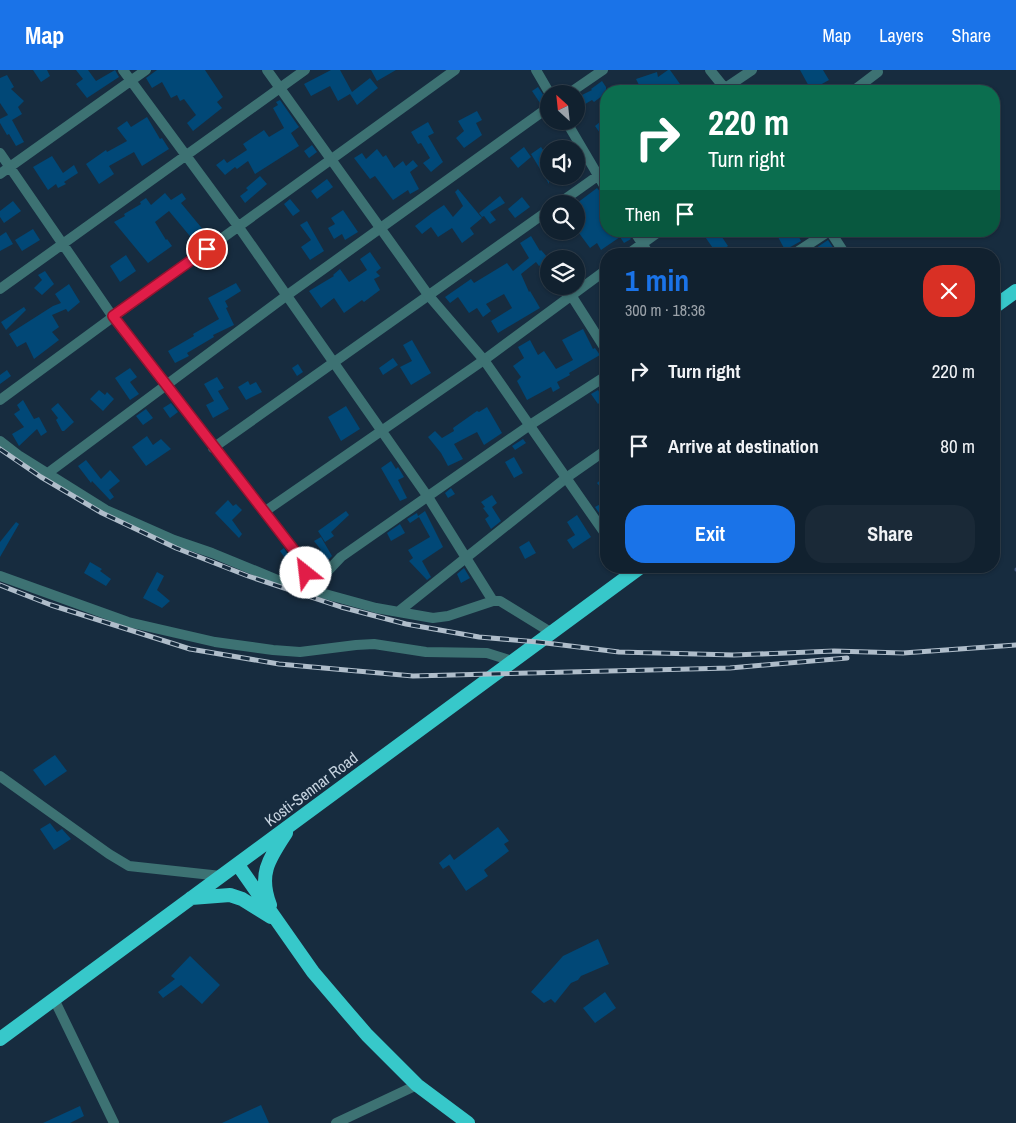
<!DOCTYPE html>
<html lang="en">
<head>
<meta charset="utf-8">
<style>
  body { margin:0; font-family:"Archivo Narrow",sans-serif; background:#1a2937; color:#f1f3f6; height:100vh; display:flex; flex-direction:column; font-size:19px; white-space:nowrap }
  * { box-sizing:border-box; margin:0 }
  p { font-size:16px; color:#9ca3aa }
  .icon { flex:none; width:28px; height:28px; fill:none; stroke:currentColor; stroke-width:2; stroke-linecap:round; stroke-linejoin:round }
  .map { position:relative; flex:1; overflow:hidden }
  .sheet { position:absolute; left:600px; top:178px; width:400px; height:325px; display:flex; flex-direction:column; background:#11212f; border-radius:20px; box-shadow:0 1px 4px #0004,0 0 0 1px #303e4b }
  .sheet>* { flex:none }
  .guide { position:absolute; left:600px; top:15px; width:400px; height:152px; border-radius:20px; box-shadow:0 1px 4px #0004,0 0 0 1px #303e4b; background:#0b6e4f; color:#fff; overflow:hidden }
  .needle { width:32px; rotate:333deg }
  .controls { position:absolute; left:540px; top:15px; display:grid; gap:10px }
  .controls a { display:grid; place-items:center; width:45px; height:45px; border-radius:50%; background:#11212f; box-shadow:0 1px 4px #0004,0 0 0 1px #303e4b; font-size:25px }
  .pin { position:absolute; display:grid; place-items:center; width:42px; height:42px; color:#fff; margin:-21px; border:2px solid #fff; border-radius:50%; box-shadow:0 1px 5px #0007 }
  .me { position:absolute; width:55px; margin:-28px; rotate:331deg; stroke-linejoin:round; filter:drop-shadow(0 0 4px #0008) }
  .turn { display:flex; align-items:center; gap:18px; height:105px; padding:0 25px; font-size:22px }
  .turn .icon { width:65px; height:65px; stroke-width:2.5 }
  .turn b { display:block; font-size:35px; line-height:42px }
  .then { display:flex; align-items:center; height:48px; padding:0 25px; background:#0003; gap:10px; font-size:19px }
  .round { display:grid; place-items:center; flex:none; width:52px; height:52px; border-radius:20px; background:#1a2937 }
  .headline { display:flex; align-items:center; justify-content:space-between; height:85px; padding:0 25px }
  h1 { font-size:30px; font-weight:700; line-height:38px; color:#1a73e8 }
  .action { display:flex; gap:10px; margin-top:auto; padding:10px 25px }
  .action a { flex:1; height:58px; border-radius:20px; background:#1a73e8; color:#fff; font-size:20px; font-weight:700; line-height:58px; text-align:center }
  .action a+a { background:#1a2937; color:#f1f3f6 }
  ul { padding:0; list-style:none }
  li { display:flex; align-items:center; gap:15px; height:75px; padding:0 25px }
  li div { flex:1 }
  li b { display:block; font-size:19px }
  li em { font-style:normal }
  header { display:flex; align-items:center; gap:30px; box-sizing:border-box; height:70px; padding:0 25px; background:#1a73e8; color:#fff }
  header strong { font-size:24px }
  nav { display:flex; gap:28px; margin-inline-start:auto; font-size:18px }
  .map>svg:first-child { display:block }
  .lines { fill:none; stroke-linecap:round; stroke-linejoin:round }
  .stream { stroke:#3b4f77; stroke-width:3 }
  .building { fill:#014877 }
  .minor { stroke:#3d7273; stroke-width:10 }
  .tertiary { stroke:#3d7273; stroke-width:10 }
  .trunk { stroke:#37c8ca; stroke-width:14 }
  .rail-casing { stroke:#afbdca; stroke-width:5 }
  .rail { stroke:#172c3f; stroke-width:3; stroke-dasharray:9; stroke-linecap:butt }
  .route-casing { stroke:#92132f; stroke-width:12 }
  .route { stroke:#e11d48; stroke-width:9 }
  .labels { text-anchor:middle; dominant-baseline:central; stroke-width:4; stroke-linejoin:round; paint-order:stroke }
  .street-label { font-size:16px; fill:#c6d3df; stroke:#172c3f }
</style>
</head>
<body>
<header>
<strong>Map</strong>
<nav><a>Map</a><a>Layers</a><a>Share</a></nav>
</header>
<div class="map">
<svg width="1016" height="1053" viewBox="0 0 1016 1053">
  <rect width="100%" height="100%" fill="#172c3f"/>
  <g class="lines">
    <!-- stream -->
    <path class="stream" d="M1016,499V500"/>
  </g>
  <!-- building -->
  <path class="building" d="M33,0H47L50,6L41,12Z
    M76,0H88L96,11L115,0L119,7L87,28L76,14L83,9Z
    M157,0H205L223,27L217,32L222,38L193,61L187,53L196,45L184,29L180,31L177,25L171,28L162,12L152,18L146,8Z
    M331,0H340L352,22L370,8L378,18L357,35L350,24L338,31L330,16L311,26L304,14Z
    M371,0H396L377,11Z
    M668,0H670L680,14L669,21H642L636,9L657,2L658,7Z
    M800,0H823L829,10L811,20Z
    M7,5L14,17L11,19L24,31L18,37L22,44L12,50L24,72L16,76L9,64L7,65L0,53V49L8,45L0,33V8Z
    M602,11L606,17V23L594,32L592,30L580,37L576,28L592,20L591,19Z
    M538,17L546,29L540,33L532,21Z
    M280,30L299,57L291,63L299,76L255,104L248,91L237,99L235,97L225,105L216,95L224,89L227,93L247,80L243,74L264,60L269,67L284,58L273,38L278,35L276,32Z
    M477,41L482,50L476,53L482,65L464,78L456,68L464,61L458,51Z
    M147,47L160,69L162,68L169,79L142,96L134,82L109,96L114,104L99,114L86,94L106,80L107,82L127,71L117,58L127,51L131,57Z
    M606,47V58L600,63L595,56Z
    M428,52L434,63L428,66L443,92L431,102L423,93L430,88L421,73L418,74L411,62Z
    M312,75L317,82L309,88L304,81Z
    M524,77L531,87L518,98L510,88Z
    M541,77L549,88V114L531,84Z
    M377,79L383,87L386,85L394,98L403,91L406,96L413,90L418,96L410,102L419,119L410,124L408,120L393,130L375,106L370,109L354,88L362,83L366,89Z
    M52,86L63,103L74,95L78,103L64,112L66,114L58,118L56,114L48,120L33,97Z
    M260,106L267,114L245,133L240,126L248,120L246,118Z
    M327,109L333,117L317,129L311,121Z
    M597,118L606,128V161H627L626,163L631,169L624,173L620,167L601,180L597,173L590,178L576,159V147L584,143L577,133Z
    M458,119L482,148L470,158L474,164L462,173L452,158L438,167L431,157L422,164L415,156L432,143L444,135L453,147L463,136L455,122Z
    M165,123L171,130L182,123L186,129L181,133L205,162L194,171L169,141L155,152L166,170L167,169L172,176L148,193L114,152L125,146L124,144L141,134L140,132L146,128L151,135Z
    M500,126L505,133L490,142L496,150L490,154L484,146L482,147L479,143Z
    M522,127L530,137L515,148L508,139Z
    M290,129L300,141L293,146L284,134Z
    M13,131L21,141L4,153L0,147V141Z
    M343,140L358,162L345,170L342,164L334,169L328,158L335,154L331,148Z
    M307,151L324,181L310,190L301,177L311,170L300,155Z
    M33,159L40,170L22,181L15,170Z
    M701,161H718L728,176L717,184Z
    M788,161H796L801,171L785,180L778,167Z
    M6,162L13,174L0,181V166Z
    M531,166L540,181L541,180L549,189L539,196L536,192L521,204L529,222L530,221L540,238L498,263L491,251L512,238L504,224L486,234L491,241L483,247L477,238L469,243L458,227L450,233L445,227L471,209L474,213L507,193L513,201L529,188L520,173Z
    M828,170L834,179L826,184H807Z
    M370,182L381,198L376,202L380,206L374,209L380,220L364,232L362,230L344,243L334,228L321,238L309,221L334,206L333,205L340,199L349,212L367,200L360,189Z
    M126,185L136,201L120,212L110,196Z
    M45,201L54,214L42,225L34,218L42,210L38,205Z
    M236,213L241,221L225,231L228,237L226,238L234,255L213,265L214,267L187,283L189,286L175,293L168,281L194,266L193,264L219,249L208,228Z
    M69,214L80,232L68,242L66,239L52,245L59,257L52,262L59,270L34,289L26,272L17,277L9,264L53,236L61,233L55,224Z
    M24,237L26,240L6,260L1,252Z
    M583,259L593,279L595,278L600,285L569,303L570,305L557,312L560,318L553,322L551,317L527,330L517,311L521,307L513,296L524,288L518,277L530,270L538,285L544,281L556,299L573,290L562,270Z
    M412,270L431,303L411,315L400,297L412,291L403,275Z
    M393,288L398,295L383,305L379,298Z
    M298,294L303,302L297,306L292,298Z
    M130,298L137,307L130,312L139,324L130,330L115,308Z
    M7,300L11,306L0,314V305Z
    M217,307L224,318L218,321L229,339L213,348L206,335L214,331L204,314Z
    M248,311L250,315L256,312L262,322L246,330L238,317Z
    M99,320L105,325L107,322L114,329L103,341L90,329Z
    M598,320L604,329L598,334L591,324Z
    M23,330L34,349L39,347L47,362L41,366L37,359L19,376L12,364L24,357L14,344L20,340L17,335Z
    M58,333L74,352L64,361H62L56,350L58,348L51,339Z
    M171,333L178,342L170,348L163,338Z
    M346,336L360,359L341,371L328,347Z
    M487,337L502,363L484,375L477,362L454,374L463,389L448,396L441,383L428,367L435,361L442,368L454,361L453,358L477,341L479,342Z
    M146,339L153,348L143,355L136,346Z
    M147,366L153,375L161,369L171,379L146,396L132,377Z
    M523,369L526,373L515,380L512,376Z
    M514,387L523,403L514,408L505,392Z
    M86,390L101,409L110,400L120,411L109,420L114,427L110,430L92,411L91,413L78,396Z
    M391,391L396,399L398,397L404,407L398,410L407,428L400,431L381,398Z
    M606,405V424L597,413Z
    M451,418L455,424L448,428L445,423Z
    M492,425L497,433L492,437L501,451L491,459L485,449L489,446L483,438L485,437L481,432Z
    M228,430L233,436L236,434L242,440L232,450L242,464L239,468L215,443Z
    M606,431V453L595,437Z
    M346,441L349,445L331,462L334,466L325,472L318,461Z
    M425,441L443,477L422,491L431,507L427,510L409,491L413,488L408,480L430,467L419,447L410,453L407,449L417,443L418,446Z
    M577,445L591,467L573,479L567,470L575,465L567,452Z
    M16,452L19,454L0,487V472Z
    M400,454L405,463L391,471L387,463Z
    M321,467L332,486L323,495L316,483L321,480L314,471Z
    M529,471L536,483L525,489L519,477Z
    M284,478L295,496L288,502L283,496L288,492L280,481Z
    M90,492L102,499L100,501L111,509L106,516L84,503Z
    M464,498L470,508L461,513L457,504Z
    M157,502L164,506L157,520L170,531L162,538L143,528Z
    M55,685L67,701L45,716L33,700Z
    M50,753L57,762L62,759L71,769L54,780L40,759Z
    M498,757L509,771L504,774L509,781L484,800L488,806L466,821L449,795L443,799L439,793L450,784L454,790Z
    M598,869L609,894L581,906L578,910L571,913L555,933L551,929L544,933L531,922L563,886Z
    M190,886L220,915L202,934L181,915L163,928L158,922L175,909L171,906Z
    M605,922L616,938L595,953L583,938Z
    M261,1035L269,1053H222Z
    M80,1036L84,1046L70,1053H43Z"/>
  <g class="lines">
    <!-- minor -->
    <path class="minor" d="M123,0L238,156L428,427L493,531
      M536,0L550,24
      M710,0L727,21
      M721,21L752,0
      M853,21L878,2
      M568,24L603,0
      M566,51L606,119
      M0,83L113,247L294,480L307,503L310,520
      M0,104L146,0
      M558,134L606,100
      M634,161L649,184
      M830,161L845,184
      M628,184L660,161
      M794,184L829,161
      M0,219L305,0
      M571,225L606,280
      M0,330L113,247L455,0
      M0,371L18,385L106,440L174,470L212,483L285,513L376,538L433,548L448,546L493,531H500L552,563
      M213,378L549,140
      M48,403L286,226L549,37
      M264,442L484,290L606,200
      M0,506L128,552L215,572L273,580L300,582L356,575L374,574L426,582L487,583L512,591
      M316,521L324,505L341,487L530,355L606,306
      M398,542L566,408L606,380
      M0,706L109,784L129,796L221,806
      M54,929L114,1053
      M336,1053L417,1015"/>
    <!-- tertiary -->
    <path class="tertiary" d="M267,0L429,226L484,290L606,465"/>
    <!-- trunk -->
    <path class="trunk" d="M994,237L1016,221
      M238,795L313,902L348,943L367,965L417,1015L468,1053
      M191,828L230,825L242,829L271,847
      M270,835C258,804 269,789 286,763
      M0,969L642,496"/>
    <defs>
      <path id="rail" d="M0,379L41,407L102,443L176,478L248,506L341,537L406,554L479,567L538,572L619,582L734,585L834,581L903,583L1016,575
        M0,515L51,535L190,579L279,594L413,606L730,598L847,588"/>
    </defs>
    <!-- rail casing -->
    <use href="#rail" class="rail-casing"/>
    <!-- rail -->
    <use href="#rail" class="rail"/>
  </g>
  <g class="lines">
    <defs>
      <path id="route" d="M207,179L113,246L294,480L306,503"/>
    </defs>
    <!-- route casing -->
    <use href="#route" class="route-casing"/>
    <!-- route -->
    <use href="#route" class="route"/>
  </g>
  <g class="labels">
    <!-- street labels -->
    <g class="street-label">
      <text transform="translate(311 719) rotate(-37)">Kosti-Sennar Road</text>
    </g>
  </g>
</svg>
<div class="controls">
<a><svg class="needle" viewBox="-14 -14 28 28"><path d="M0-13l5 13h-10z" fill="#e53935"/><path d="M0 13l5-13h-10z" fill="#9ca3aa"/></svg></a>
<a><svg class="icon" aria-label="sound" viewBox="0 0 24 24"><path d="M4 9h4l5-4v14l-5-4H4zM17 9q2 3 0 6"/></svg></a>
<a><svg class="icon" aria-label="search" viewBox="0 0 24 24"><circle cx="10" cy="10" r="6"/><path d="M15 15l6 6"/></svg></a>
<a><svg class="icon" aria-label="layers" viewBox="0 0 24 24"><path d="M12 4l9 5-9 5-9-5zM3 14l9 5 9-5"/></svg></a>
</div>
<div class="pin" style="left:207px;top:179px;background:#d93025"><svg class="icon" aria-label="arrive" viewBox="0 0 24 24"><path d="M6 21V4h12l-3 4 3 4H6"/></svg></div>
<svg class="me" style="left:306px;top:503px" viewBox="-20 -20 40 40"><circle r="19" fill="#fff"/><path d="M0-13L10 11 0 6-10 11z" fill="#e11d48"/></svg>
<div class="guide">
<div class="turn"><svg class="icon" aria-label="right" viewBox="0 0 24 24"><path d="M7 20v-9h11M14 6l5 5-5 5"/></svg><div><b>220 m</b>Turn right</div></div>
<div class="then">Then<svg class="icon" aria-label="arrive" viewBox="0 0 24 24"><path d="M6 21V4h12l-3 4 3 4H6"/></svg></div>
</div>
<section class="sheet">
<div class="headline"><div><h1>1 min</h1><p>300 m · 18:36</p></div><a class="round" style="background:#d93025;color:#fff"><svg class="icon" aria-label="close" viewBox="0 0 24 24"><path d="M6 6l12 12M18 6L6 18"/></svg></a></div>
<ul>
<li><svg class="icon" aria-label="right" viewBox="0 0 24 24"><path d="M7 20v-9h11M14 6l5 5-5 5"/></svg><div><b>Turn right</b></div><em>220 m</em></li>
<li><svg class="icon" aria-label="arrive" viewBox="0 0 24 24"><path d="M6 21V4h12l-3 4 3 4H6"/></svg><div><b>Arrive at destination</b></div><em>80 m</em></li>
</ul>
<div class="action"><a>Exit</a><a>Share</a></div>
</section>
</div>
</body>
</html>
